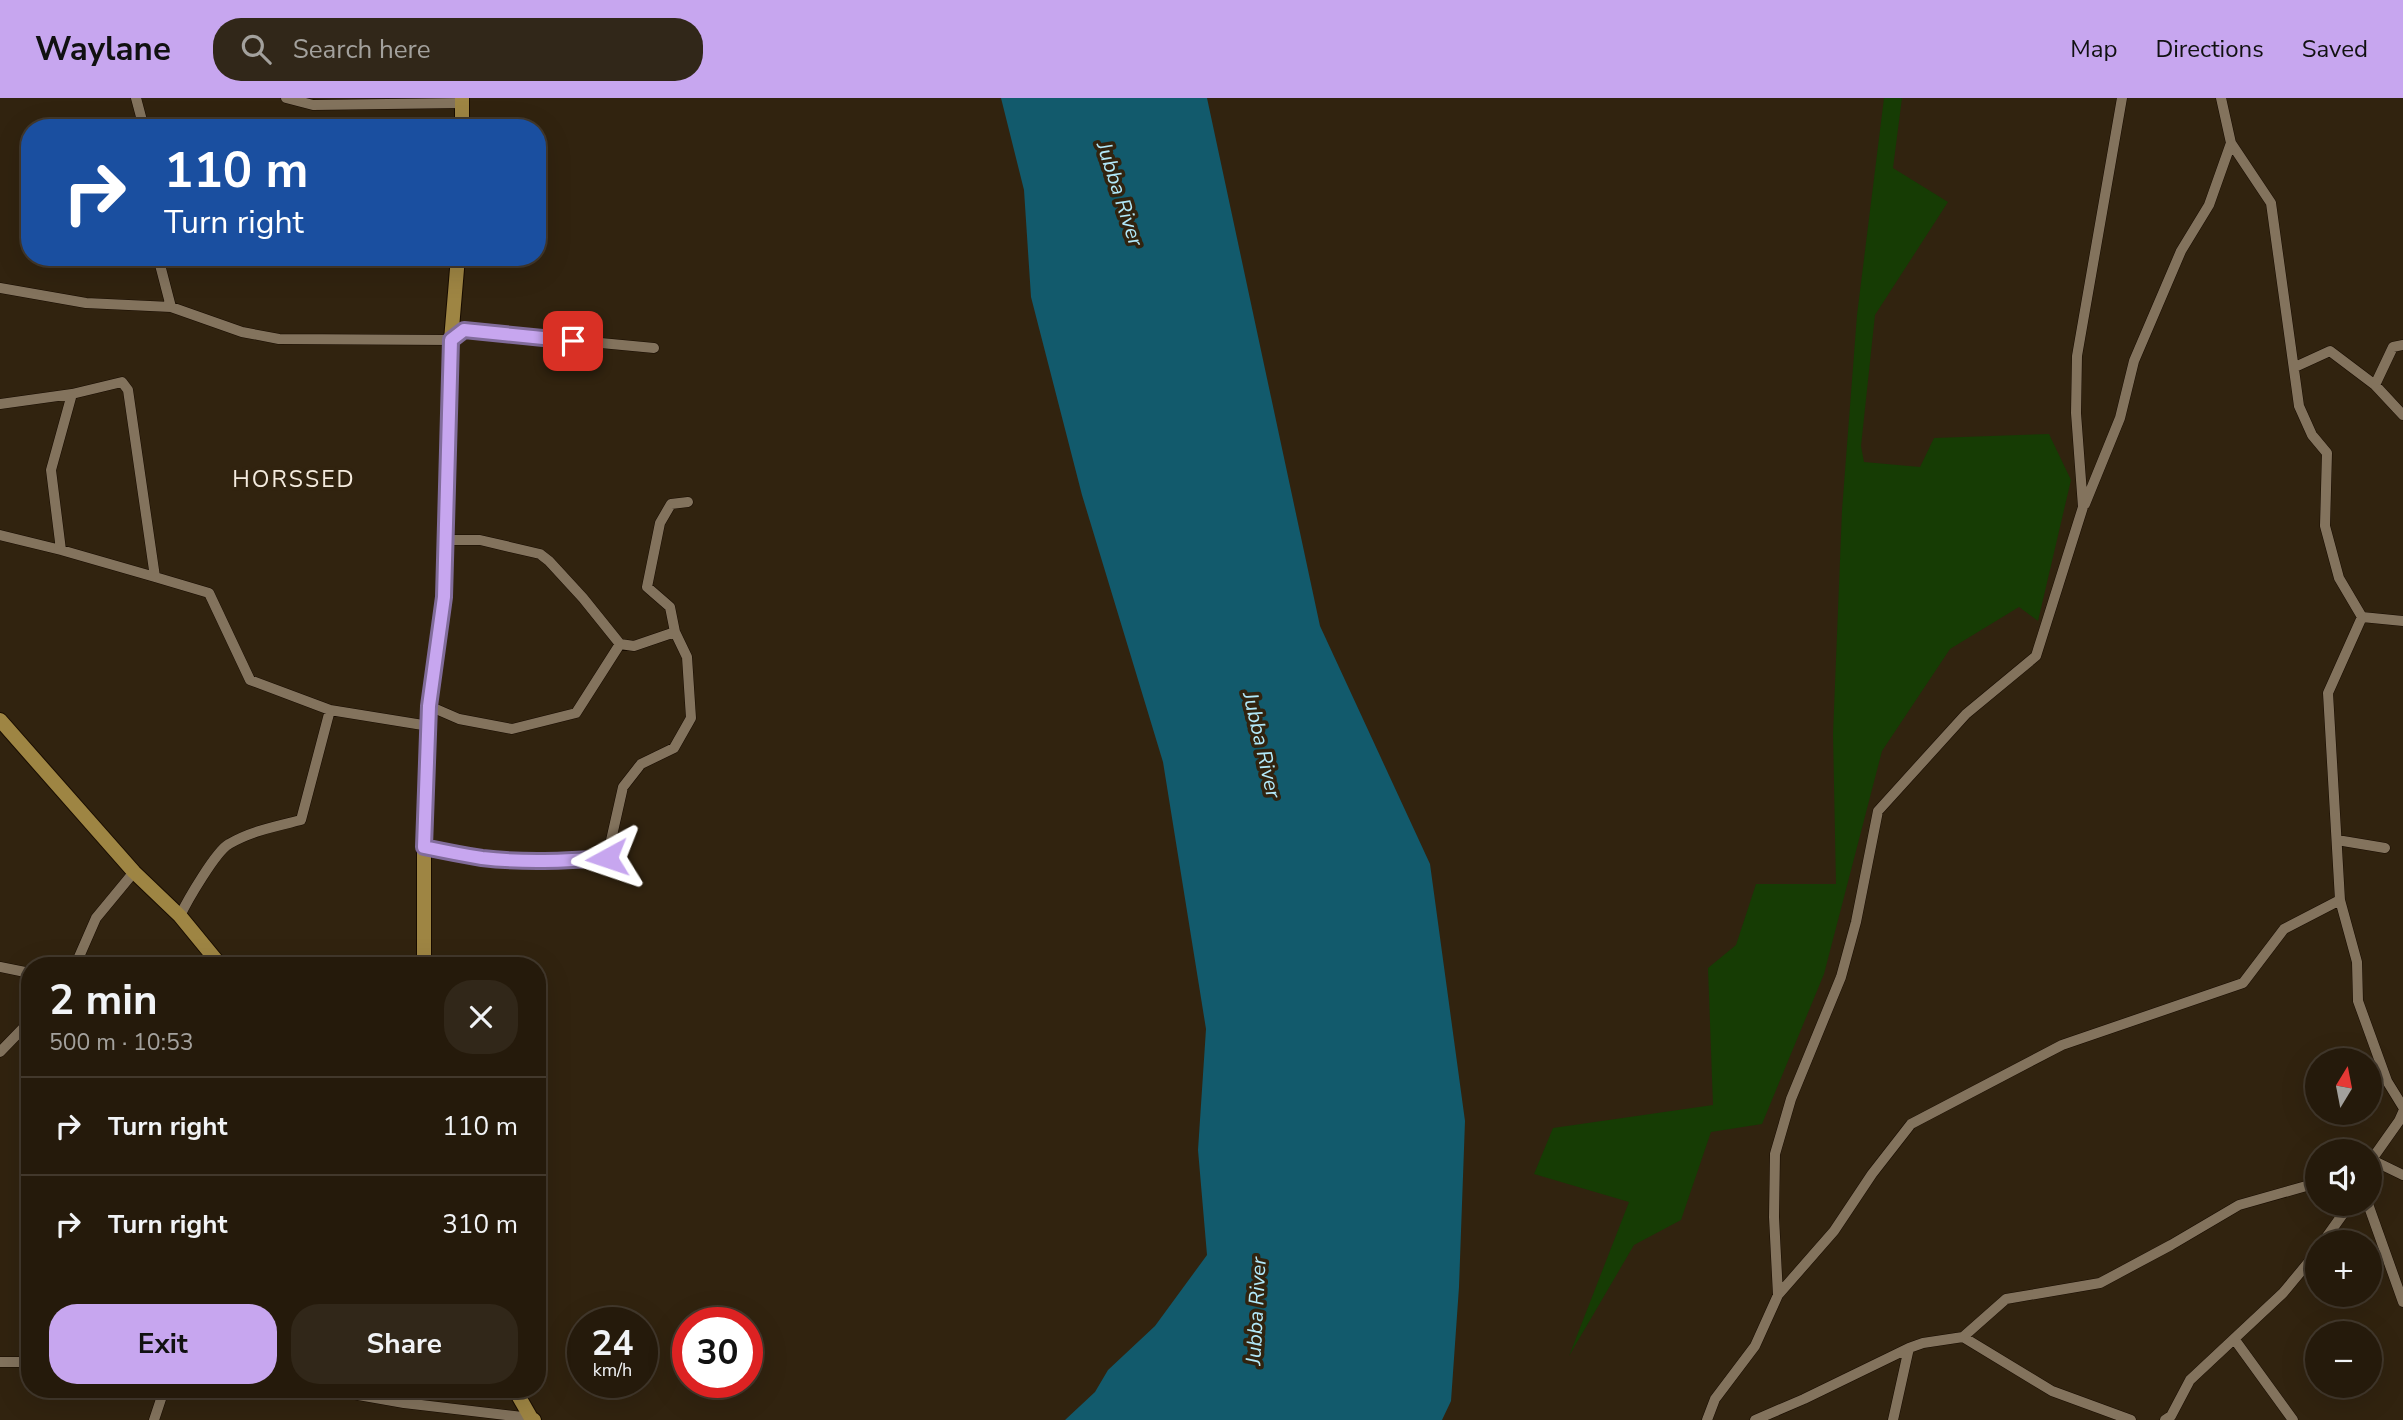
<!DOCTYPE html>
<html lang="en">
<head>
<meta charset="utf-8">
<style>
  body { margin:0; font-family:"Nunito Sans",sans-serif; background:#312719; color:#f1f3f6; height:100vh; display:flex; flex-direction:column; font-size:26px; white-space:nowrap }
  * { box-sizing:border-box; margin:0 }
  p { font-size:23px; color:#a3a19d }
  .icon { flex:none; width:38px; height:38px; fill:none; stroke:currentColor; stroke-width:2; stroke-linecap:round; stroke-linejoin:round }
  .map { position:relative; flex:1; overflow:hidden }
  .drawer { position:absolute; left:21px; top:859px; width:525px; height:441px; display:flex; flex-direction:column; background:#251a0b; border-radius:28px; box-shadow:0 7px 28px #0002,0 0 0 2px #42382c }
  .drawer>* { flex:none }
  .banner { position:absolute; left:21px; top:21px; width:525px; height:147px; border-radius:28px; box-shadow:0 7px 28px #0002,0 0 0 2px #42382c; background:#1a4fa0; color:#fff; overflow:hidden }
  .needle { width:46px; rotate:10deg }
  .fabs { position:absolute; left:2305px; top:950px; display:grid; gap:14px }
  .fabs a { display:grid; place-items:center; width:77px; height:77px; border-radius:50%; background:#251a0b; box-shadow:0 7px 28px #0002,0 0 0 2px #42382c; font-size:35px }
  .speed { position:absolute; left:567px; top:1209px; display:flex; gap:14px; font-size:35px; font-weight:700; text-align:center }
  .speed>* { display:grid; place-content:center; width:91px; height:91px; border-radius:50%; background:#251a0b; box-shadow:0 7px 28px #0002,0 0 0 2px #42382c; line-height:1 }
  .speed small { font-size:18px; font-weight:400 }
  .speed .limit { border:10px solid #d22; background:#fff; color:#111 }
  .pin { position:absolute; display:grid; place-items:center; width:60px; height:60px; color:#fff; margin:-30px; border-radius:14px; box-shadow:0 4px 10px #0006 }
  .me { position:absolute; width:77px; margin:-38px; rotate:265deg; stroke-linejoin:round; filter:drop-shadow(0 0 5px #0008) }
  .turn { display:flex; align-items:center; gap:24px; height:147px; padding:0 28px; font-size:32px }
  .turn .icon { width:91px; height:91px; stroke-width:2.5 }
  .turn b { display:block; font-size:49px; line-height:60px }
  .round { display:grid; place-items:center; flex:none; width:74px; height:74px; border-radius:28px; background:#312719 }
  .head { display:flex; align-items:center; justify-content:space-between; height:119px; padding:0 28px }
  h1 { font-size:42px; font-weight:700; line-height:52px }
  .primary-button { display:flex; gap:14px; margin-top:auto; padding:14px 28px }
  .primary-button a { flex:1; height:80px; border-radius:28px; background:#c7a6ef; color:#111; font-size:28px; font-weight:700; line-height:80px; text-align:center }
  .primary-button a+a { background:#312719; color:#f1f3f6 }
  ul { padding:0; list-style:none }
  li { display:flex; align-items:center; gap:21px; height:98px; padding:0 28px; border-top:2px solid #42382c }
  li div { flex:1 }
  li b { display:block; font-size:26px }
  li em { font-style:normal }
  header { display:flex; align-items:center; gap:42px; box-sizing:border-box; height:98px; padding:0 35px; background:#c7a6ef; color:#111 }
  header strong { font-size:33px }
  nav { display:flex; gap:38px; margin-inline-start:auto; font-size:24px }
  .search { width:490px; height:63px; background:#312719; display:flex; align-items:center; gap:18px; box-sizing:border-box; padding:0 24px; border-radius:28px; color:#a3a19d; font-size:26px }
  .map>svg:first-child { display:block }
  .green { fill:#163c04 }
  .water { fill:#125a6c }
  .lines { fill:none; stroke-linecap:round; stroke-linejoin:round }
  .street-casing { stroke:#180c00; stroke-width:11 }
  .secondary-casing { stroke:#180c00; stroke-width:16 }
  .street { stroke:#83735d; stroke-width:10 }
  .secondary { stroke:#9e8543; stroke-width:14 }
  .route-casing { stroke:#816c9b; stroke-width:18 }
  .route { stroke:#c7a6ef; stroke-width:12 }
  .labels { text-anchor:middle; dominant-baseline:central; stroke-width:7; stroke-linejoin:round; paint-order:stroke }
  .water-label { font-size:21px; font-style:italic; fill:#b2e9fa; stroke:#31230f }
  .quarter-label { font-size:23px; letter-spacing:2px; fill:#f4ebde; stroke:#31230f }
</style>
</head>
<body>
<header>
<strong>Waylane</strong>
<div class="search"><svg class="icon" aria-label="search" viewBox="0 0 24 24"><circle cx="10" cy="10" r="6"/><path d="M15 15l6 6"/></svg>Search here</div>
<nav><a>Map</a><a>Directions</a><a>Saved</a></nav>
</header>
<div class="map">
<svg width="2403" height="1322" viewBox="0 0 2403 1322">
  <rect width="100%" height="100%" fill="#31230f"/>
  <!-- green -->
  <path class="green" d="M1884,0H1902L1893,70L1948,104L1875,217L1861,348L1864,364L1920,369L1934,340L2049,336L2071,382L2038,523L2019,509L1950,551L1882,653L1824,876L1762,1026L1711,1034L1681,1122L1634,1147L1569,1258L1629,1104L1534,1076L1553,1030L1713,1007L1708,870L1736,847L1756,786H1836L1833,636L1842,412L1857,217Z"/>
  <!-- water -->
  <path class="water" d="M1001,0H1207L1320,528L1430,766L1465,1023L1459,1189L1451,1303L1442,1322H1065L1095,1294L1108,1272L1155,1228L1207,1157L1198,1052L1206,931L1163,664L1082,397L1031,199L1024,92Z"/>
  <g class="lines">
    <defs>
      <path id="street" d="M136,0L144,30
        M286,0L313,7L462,5
        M2221,0L2231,45
        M158,159L171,209
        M0,190L86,205L171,209L242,234L279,241L451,242L464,232L654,250
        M2295,269L2330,253L2375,287L2403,317
        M2375,287L2393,249L2403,247
        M0,306L72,296
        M2085,406L2120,320L2134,263L2181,153L2209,107L2231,45L2271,105L2299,308L2312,337L2327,355L2325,428L2339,480L2362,519L2403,523
        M0,437L61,452L155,479
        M61,452L51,372L72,296L122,284L128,292L155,479L209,495L250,582L330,612L429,628
        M2362,519L2328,595L2340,802L2357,864L2358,903L2387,983L2403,1009
        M620,546L634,548L675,534
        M429,608L459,621L512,631L576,615L620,546L583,500L549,463L540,456L480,442H446
        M2337,742L2385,750
        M424,749L483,760L551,764L607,760L623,689L641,666L674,650L691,620L687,559L675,534L670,509L647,489L660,425L671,406L688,404
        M180,818C187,803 216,753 229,746C251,733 277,728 301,722L330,612
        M75,868L96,820L134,774
        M0,869L30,875
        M0,954L30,923
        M2372,1062L2403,1077
        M2370,1064L2399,1023L2403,1014
        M2368,1106L2403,1204
        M2323,1144L2350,1106
        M1778,1197L1834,1133L1872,1076L1911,1026L2062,947L2243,885L2284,831L2340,802
        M1963,1239L2052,1293L2131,1322
        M2235,1242L2293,1322
        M0,1264H30
        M330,1292L404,1305L531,1320
        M154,1322L164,1292
        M1707,1322L1715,1301L1755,1248L1778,1197L1774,1119L1775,1056L1791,1001L1841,879L1856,824L1878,713L1966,616L2036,558L2083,409L2076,315L2077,258L2122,0
        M1755,1322L1804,1301L1909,1250L1923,1245L1963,1239L2006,1201L2100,1185L2171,1147L2239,1107L2317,1085
        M1893,1322L1909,1250
        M2165,1322L2171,1318L2190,1282L2283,1195L2317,1154"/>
      <path id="secondary" d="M462,30V0
        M0,622L134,774L180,818L221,868
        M424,868V749L429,608L444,499L451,242L458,159
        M515,1292L531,1320L534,1322"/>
    </defs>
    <!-- street casing -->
    <use href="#street" class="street-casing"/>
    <!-- secondary casing -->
    <use href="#secondary" class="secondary-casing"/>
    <!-- street -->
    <use href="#street" class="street"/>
    <!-- secondary -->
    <use href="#secondary" class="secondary"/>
  </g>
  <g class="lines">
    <defs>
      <path id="route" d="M573,243L464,232L451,242L444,499L429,608L424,749C443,753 463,757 482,760C524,765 565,763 607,760"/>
    </defs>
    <!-- route casing -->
    <use href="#route" class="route-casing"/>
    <!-- route -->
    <use href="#route" class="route"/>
  </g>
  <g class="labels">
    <!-- water labels -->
    <g class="water-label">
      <text transform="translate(1120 96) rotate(72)">Jubba River</text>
      <text transform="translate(1262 647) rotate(77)">Jubba River</text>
      <text transform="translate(1256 1213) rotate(-87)">Jubba River</text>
    </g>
    <!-- quarter labels -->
    <g class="quarter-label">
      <text x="294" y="381">HORSSED</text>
    </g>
  </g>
</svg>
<div class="fabs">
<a><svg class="needle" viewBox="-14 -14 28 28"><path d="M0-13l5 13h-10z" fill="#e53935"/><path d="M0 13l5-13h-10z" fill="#a3a19d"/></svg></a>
<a><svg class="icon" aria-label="sound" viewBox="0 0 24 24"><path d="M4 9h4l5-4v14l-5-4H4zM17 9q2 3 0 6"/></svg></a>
<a>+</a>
<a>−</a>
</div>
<div class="speed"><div>24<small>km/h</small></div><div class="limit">30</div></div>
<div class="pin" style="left:573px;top:243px;background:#d93025"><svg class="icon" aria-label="arrive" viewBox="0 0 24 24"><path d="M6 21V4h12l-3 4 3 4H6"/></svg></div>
<svg class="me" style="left:607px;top:760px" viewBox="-20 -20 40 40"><path d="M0-17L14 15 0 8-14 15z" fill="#c7a6ef" stroke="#fff" stroke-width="4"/></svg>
<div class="banner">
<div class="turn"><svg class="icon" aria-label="right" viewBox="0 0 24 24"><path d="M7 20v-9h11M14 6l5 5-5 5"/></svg><div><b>110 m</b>Turn right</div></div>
</div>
<section class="drawer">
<div class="head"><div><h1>2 min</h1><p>500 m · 10:53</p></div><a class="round"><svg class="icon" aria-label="close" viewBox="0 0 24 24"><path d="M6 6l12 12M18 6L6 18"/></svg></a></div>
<ul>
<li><svg class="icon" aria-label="right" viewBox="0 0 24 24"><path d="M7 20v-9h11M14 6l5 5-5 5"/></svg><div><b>Turn right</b></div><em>110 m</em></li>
<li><svg class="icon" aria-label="right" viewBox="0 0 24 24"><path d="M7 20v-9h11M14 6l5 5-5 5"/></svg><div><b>Turn right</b></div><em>310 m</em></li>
</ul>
<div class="primary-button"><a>Exit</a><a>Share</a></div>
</section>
</div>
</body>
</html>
